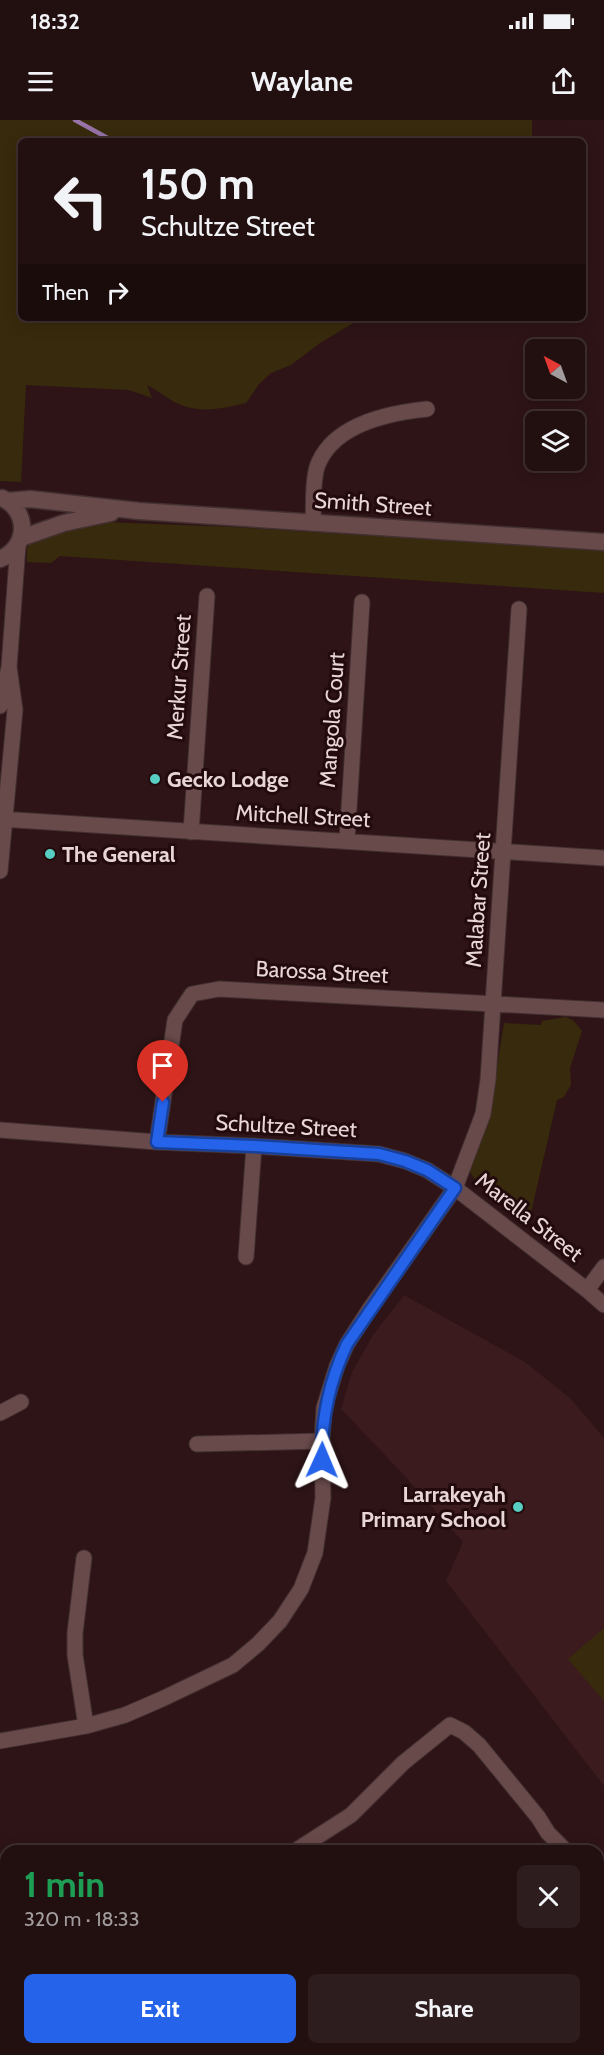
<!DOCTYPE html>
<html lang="en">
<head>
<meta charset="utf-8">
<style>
  body { margin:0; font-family:Cabin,sans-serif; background:#2e1d1e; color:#f1f3f6; height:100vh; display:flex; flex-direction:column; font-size:22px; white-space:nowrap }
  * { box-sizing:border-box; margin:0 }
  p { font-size:20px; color:#a29c9f }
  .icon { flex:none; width:33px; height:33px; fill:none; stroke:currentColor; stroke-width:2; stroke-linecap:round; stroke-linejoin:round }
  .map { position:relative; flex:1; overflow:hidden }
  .drawer { position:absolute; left:0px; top:1725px; width:604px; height:210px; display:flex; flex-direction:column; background:#220f10; border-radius:18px 18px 0 0; box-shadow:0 3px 15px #0003,0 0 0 2px #3f2f30 }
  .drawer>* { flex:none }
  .top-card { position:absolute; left:18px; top:18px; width:568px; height:183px; border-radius:9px; box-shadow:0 3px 15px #0003,0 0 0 2px #3f2f30; background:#220f10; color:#f1f3f6; overflow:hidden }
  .needle { width:39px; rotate:319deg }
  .controls { position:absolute; left:525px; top:219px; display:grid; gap:12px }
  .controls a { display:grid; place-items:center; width:60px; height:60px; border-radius:9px; background:#220f10; box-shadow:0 3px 15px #0003,0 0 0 2px #3f2f30; font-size:30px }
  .pin { position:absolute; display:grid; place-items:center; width:51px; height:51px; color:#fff; margin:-62px -26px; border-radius:50% 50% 50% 0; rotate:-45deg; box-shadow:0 0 6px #0007 }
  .pin .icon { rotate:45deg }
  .me { position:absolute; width:66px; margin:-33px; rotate:1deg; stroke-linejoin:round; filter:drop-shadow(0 0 4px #0008) }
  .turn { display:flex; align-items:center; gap:21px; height:126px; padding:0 24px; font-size:27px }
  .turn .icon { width:78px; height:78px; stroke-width:2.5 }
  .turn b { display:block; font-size:42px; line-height:51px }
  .then { display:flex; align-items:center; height:57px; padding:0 24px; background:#0003; gap:12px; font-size:22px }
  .round { display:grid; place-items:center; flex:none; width:63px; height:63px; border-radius:9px; background:#2e1d1e }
  .headline { display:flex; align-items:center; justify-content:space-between; height:102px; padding:0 24px }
  h1 { font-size:36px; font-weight:800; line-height:45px; color:#1e9e55 }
  .action { display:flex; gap:12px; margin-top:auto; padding:12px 24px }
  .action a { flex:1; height:69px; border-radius:9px; background:#2563eb; color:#fff; font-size:24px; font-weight:800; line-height:69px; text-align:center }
  .action a+a { background:#2e1d1e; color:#f1f3f6 }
  .status { display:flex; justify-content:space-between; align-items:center; height:42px; padding:0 30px; background:#220f10; direction:ltr }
  .status svg { height:16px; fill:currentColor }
  header { display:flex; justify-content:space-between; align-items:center; height:78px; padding:0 24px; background:#220f10; font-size:27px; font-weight:800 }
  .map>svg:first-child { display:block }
  .built { fill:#3b1b1d }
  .green { fill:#382a0c }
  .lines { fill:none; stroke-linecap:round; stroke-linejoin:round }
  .stream { stroke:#9773a8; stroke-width:4.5 }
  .service-casing { stroke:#433031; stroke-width:10 }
  .minor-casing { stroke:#433031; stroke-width:17 }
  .tertiary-casing { stroke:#433031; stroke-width:19 }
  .service { stroke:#694a4b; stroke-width:8 }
  .minor { stroke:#694a4b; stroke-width:15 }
  .tertiary { stroke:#694a4b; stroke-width:16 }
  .route-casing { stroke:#184099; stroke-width:15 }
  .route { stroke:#2563eb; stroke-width:10 }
  .poi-dot { fill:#57cec1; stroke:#230b0d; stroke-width:2 }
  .labels { text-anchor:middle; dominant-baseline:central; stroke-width:6; stroke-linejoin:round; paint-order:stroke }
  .street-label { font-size:22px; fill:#e8d5d5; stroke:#230b0d }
  .poi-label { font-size:22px; font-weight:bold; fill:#e8d5d5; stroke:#230b0d; text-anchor:start }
</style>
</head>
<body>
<div class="status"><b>18:32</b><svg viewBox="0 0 49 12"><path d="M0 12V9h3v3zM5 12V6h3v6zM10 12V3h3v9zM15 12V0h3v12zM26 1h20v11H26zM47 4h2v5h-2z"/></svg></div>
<header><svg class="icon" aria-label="menu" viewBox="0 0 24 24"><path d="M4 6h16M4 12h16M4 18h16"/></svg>Waylane<svg class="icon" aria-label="share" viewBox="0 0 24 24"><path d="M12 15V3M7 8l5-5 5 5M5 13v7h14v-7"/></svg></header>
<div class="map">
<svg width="604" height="1935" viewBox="0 0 604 1935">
  <rect width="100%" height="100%" fill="#2e1416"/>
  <!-- built -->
  <path class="built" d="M404,1175L525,1242L571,1279L604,1318V1666L446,1461L463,1422L402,1353L341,1289L352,1252L373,1215Z"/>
  <!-- green -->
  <path class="green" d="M0,0H532V21H21V198H362L320,223L291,245L271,253L259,264L246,283C220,289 196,295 171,280C163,275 155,269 147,265L152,278L129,270L26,265L21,362L0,361Z
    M104,402L231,407L604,430V473L60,436L51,443L27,442V428L34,418Z
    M566,897L574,901L582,911L570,948L571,965L564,977L557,980L530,1097C506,1084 482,1074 469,1050L489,997L504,903L541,905L542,901Z
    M604,1508V1581L568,1539Z"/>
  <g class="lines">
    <!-- stream -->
    <path class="stream" d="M75,0L113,21"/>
    <defs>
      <path id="service" d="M0,1860L6,1859
        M0,1905L6,1908"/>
      <path id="minor" d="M313,403C314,385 312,364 317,347C332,304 388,293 427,289
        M0,586L9,547L18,425
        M0,699L604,738
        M191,712L207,476
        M347,720L362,482
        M0,751L15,590L9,547
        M0,1010L157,1022L254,1026L379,1034L405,1041L427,1050L455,1068L587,1170L604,1185
        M157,1022L175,900L192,874L219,869L604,890
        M246,1137L254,1026
        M587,1170L604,1147
        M0,1293L21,1282
        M197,1324L322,1321
        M84,1438L75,1513V1535L86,1606
        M0,1621L86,1606L125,1595L162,1579L233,1545L258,1524L280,1501L301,1469L315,1433L323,1378L322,1321L324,1288L337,1246L347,1224L369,1190L455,1068L483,994L488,960L519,489
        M295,1731L351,1695L403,1643L450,1605L464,1612L479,1625L538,1697L548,1713L566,1731
        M598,1760L604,1764
        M598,1804L604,1800
        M0,1816L6,1815
        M357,1935L364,1929
        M394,1935L402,1929"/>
      <path id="tertiary" d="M8,381L30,379L139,391L604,422
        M21,418L64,403L111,393
        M0,439C28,428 30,391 2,378"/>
    </defs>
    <!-- service casing -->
    <use href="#service" class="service-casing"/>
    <!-- minor casing -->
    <use href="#minor" class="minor-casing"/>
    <!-- tertiary casing -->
    <use href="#tertiary" class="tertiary-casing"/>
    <!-- service -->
    <use href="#service" class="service"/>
    <!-- minor -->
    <use href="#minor" class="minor"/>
    <!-- tertiary -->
    <use href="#tertiary" class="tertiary"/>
  </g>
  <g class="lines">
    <defs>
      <path id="route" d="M163,982L157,1022L254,1026L379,1034L405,1041L427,1050L455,1068L347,1224C329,1262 321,1298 322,1340"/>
    </defs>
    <!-- route casing -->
    <use href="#route" class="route-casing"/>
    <!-- route -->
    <use href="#route" class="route"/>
  </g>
  <!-- markers -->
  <g class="poi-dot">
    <circle cx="155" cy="659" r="6"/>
    <circle cx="50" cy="734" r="6"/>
    <circle cx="518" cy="1387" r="6"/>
  </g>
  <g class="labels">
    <!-- street labels -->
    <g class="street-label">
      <text transform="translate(373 384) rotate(4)">Smith Street</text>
      <text transform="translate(179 557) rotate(-86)">Merkur Street</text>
      <text transform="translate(332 600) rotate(-86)">Mangola Court</text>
      <text transform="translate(303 696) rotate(3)">Mitchell Street</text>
      <text transform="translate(478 780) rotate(-86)">Malabar Street</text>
      <text transform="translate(322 852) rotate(3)">Barossa Street</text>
      <text transform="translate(286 1006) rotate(3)">Schultze Street</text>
      <text transform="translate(529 1097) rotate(38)">Marella Street</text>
    </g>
    <!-- poi labels -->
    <g class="poi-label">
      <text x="167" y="659">Gecko Lodge</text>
      <text x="62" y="734">The General</text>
      <text x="506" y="1374" text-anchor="end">Larrakeyah<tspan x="506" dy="25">Primary School</tspan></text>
    </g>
  </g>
</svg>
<div class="controls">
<a><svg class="needle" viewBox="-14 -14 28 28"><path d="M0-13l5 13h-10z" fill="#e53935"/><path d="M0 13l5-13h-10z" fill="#a29c9f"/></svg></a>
<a><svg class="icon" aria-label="layers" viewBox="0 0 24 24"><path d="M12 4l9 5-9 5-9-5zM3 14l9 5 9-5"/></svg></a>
</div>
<div class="pin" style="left:163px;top:982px;background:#d93025"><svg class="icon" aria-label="arrive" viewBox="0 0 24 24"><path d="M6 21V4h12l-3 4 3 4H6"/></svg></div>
<svg class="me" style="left:322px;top:1340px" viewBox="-20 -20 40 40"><path d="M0-17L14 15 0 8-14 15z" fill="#2563eb" stroke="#fff" stroke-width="4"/></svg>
<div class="top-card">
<div class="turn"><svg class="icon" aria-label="left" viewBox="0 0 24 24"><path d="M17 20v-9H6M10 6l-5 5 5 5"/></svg><div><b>150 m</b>Schultze Street</div></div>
<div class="then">Then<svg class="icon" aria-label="right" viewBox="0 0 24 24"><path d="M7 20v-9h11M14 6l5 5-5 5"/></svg></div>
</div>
<section class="drawer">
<div class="headline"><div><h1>1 min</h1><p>320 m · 18:33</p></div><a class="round"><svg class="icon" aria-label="close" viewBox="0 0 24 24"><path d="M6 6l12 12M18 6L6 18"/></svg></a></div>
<div class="action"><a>Exit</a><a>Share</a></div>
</section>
</div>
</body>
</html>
